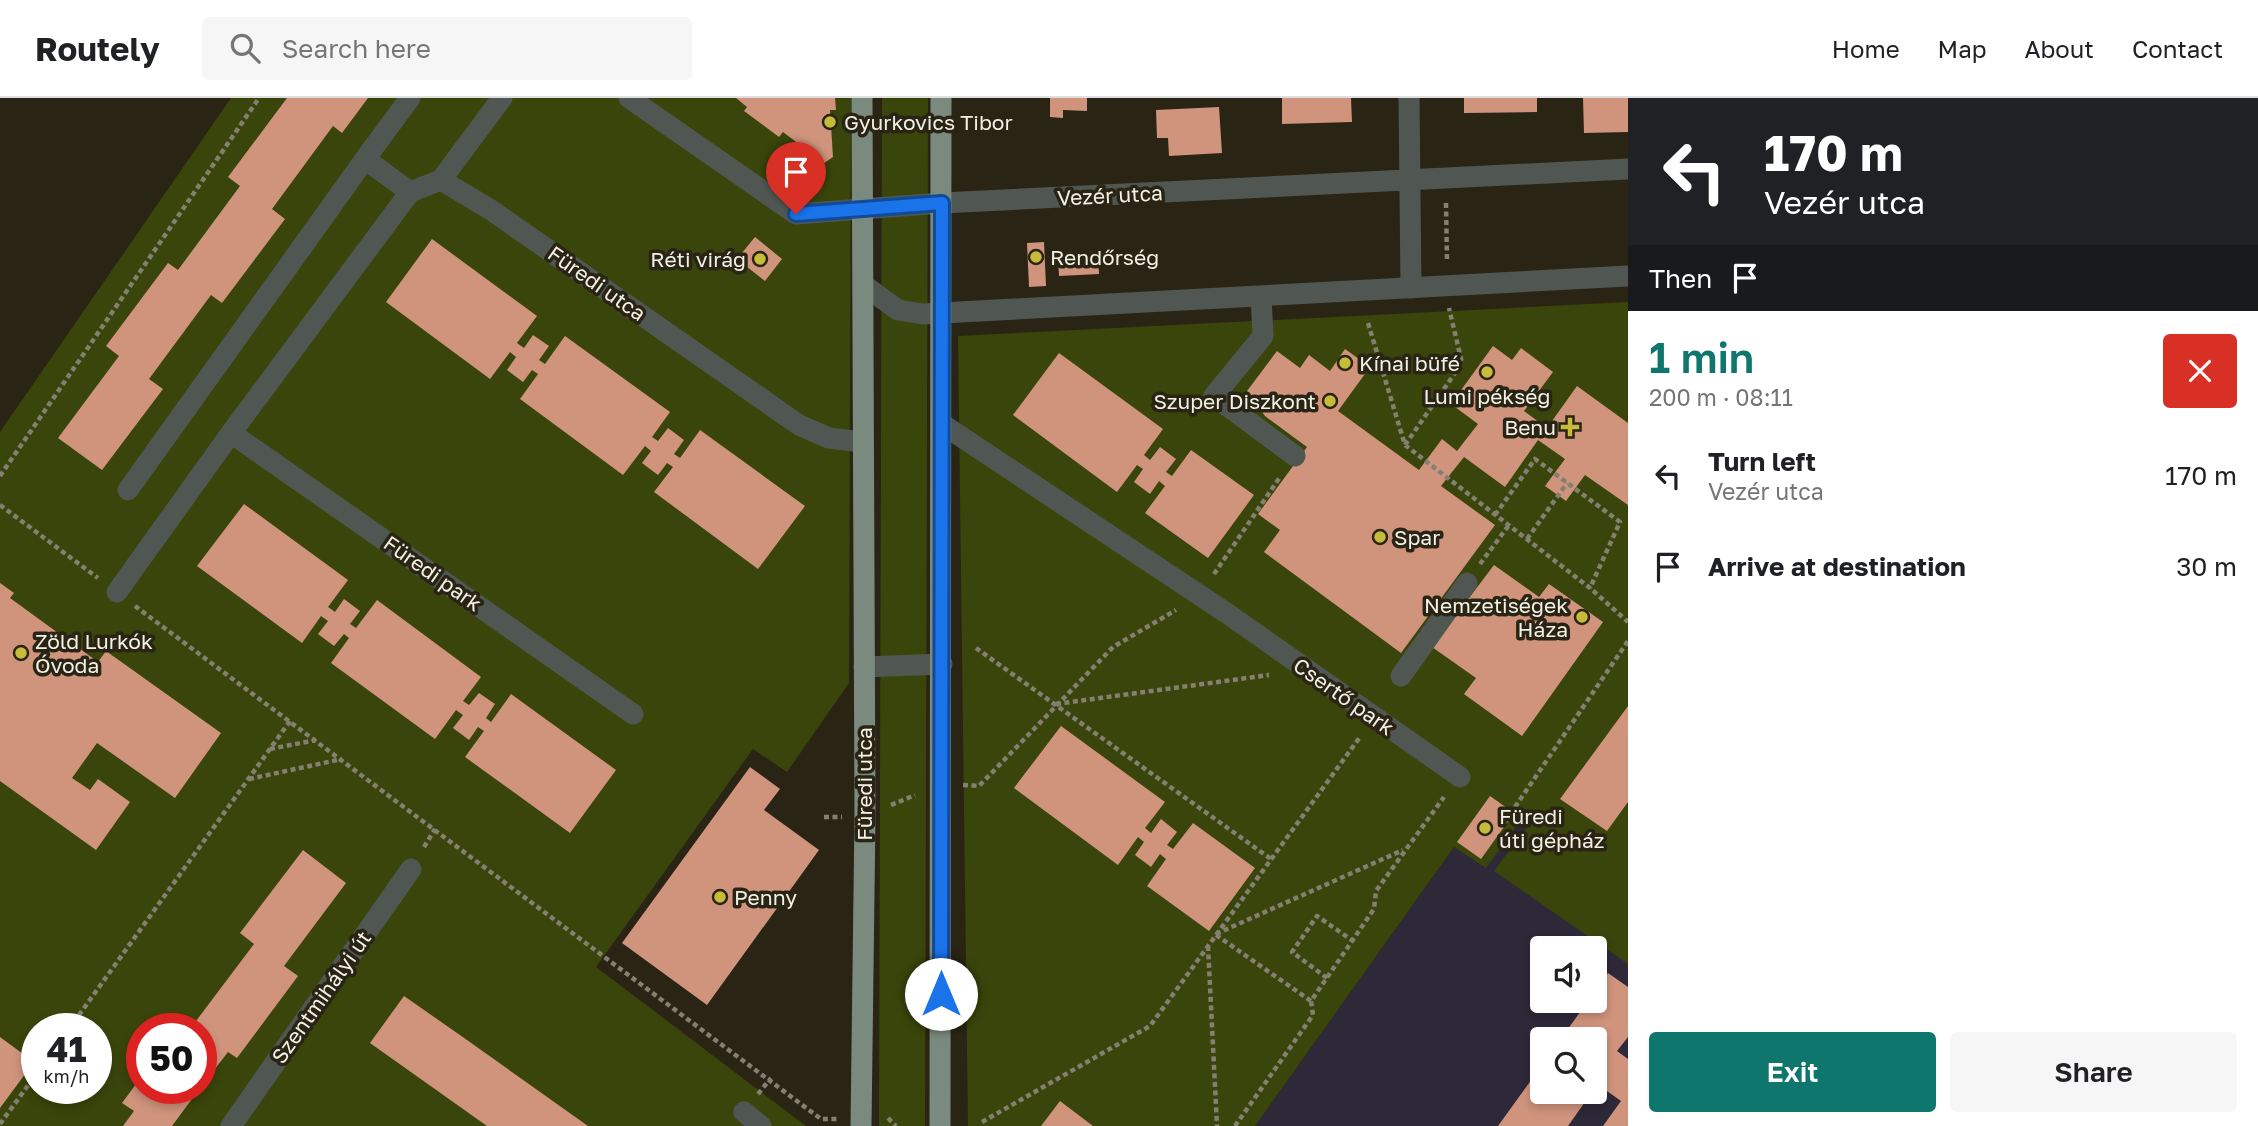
<!DOCTYPE html>
<html lang="en">
<head>
<meta charset="utf-8">
<style>
  body { margin:0; font-family:"Golos Text",sans-serif; background:#f6f6f6; color:#202124; height:100vh; display:flex; flex-direction:column; font-size:26px; white-space:nowrap }
  * { box-sizing:border-box; margin:0 }
  p { font-size:23px; color:#757577 }
  .icon { flex:none; width:38px; height:38px; fill:none; stroke:currentColor; stroke-width:2; stroke-linecap:round; stroke-linejoin:round }
  .map { position:relative; flex:1; overflow:hidden }
  .panel { display:flex; flex-direction:column; background:#fff; width:630px }
  .panel>* { flex:none }
  .hud { background:#202124; color:#fff; overflow:hidden }
  .fabs { position:absolute; left:1530px; top:838px; display:grid; gap:14px }
  .fabs a { display:grid; place-items:center; width:77px; height:77px; border-radius:7px; background:#fff; box-shadow:0 4px 10px #0003; font-size:35px }
  .speed { position:absolute; left:21px; top:915px; display:flex; gap:14px; font-size:35px; font-weight:700; text-align:center }
  .speed>* { display:grid; place-content:center; width:91px; height:91px; border-radius:50%; background:#fff; box-shadow:0 4px 10px #0003; line-height:1 }
  .speed small { font-size:18px; font-weight:400 }
  .speed .limit { border:10px solid #d22; background:#fff; color:#111 }
  .pin { position:absolute; display:grid; place-items:center; width:60px; height:60px; color:#fff; margin:-72px -30px; border-radius:50% 50% 50% 0; rotate:-45deg; box-shadow:0 0 7px #0007 }
  .pin .icon { rotate:45deg }
  .me { position:absolute; width:77px; margin:-38px; rotate:0deg; stroke-linejoin:round; filter:drop-shadow(0 0 5px #0008) }
  .turn { display:flex; align-items:center; gap:24px; height:147px; padding:0 21px; font-size:32px }
  .turn .icon { width:91px; height:91px; stroke-width:2.5 }
  .turn b { display:block; font-size:49px; line-height:60px }
  .then { display:flex; align-items:center; height:66px; padding:0 21px; background:#0003; gap:14px; font-size:26px }
  .round { display:grid; place-items:center; flex:none; width:74px; height:74px; border-radius:7px; background:#f6f6f6 }
  .summary { display:flex; align-items:center; justify-content:space-between; height:119px; padding:0 21px }
  h1 { font-size:42px; font-weight:600; line-height:52px; color:#0f766e }
  .action { display:flex; gap:14px; margin-top:auto; padding:14px 21px }
  .action a { flex:1; height:80px; border-radius:7px; background:#0f766e; color:#fff; font-size:28px; font-weight:600; line-height:80px; text-align:center }
  .action a+a { background:#f6f6f6; color:#202124 }
  ul { padding:0; list-style:none }
  li { display:flex; align-items:center; gap:21px; height:91px; padding:0 21px }
  li div { flex:1 }
  li b { display:block; font-size:26px }
  li em { font-style:normal }
  header { display:flex; align-items:center; gap:42px; box-sizing:border-box; height:98px; padding:0 35px; background:#fff; border-bottom:2px solid #e0e0e0 }
  header strong { font-size:33px }
  nav { display:flex; gap:38px; margin-inline-start:auto; font-size:24px }
  .search { width:490px; height:63px; background:#f6f6f6; display:flex; align-items:center; gap:18px; box-sizing:border-box; padding:0 24px; border-radius:7px; color:#757577; font-size:26px }
  main { display:flex; flex:1; min-height:0 }
  .map>svg:first-child { display:block }
  .education { fill:#2e2939; fill-rule:evenodd }
  .green { fill:#3a450b; fill-rule:evenodd }
  .building { fill:#d0947d }
  .lines { fill:none; stroke-linecap:round; stroke-linejoin:round }
  .path { stroke:#837f71; stroke-width:4.5; stroke-dasharray:5 3.5; stroke-linecap:butt }
  .minor { stroke:#505752; stroke-width:21 }
  .major { stroke:#7b8a7e; stroke-width:21 }
  .route-casing { stroke:#114b97; stroke-width:18 }
  .route { stroke:#1a73e8; stroke-width:12 }
  .poi-dot { fill:#c7bb3b; stroke:#292414; stroke-width:2.5 }
  .labels { text-anchor:middle; dominant-baseline:central; stroke-width:7; stroke-linejoin:round; paint-order:stroke }
  .poi-label { font-size:21px; fill:#f3f0e5; stroke:#292414; text-anchor:start }
  .street-label { font-size:21px; fill:#f3f0e5; stroke:#292414 }
</style>
</head>
<body>
<header>
<strong>Routely</strong>
<div class="search"><svg class="icon" aria-label="search" viewBox="0 0 24 24"><circle cx="10" cy="10" r="6"/><path d="M15 15l6 6"/></svg>Search here</div>
<nav><a>Home</a><a>Map</a><a>About</a><a>Contact</a></nav>
</header>
<main>
<div class="map">
<svg width="1628" height="1028" viewBox="0 0 1628 1028">
  <rect width="100%" height="100%" fill="#292414"/>
  <!-- education -->
  <path class="education" d="M1521,722L1628,799V1028H1255L1455,748ZM1542,850H1594V903H1542ZM1542,942H1594V994H1542Z"/>
  <!-- green -->
  <path class="green" d="M231,0H851L849,585L787,674L753,651L596,869L806,1028H0V334ZM37,931H96V990H37ZM142,931H201V990H142Z
    M882,0H928L925,1028H879Z
    M1628,204V866L1494,773L1528,728L1521,722L1486,770L1454,749L1255,1028H968L958,238Z"/>
  <!-- building -->
  <path class="building" d="M287,0H368L342,35L333,28L272,111L285,121L222,205L211,197L149,281L163,291L102,372L58,340L119,258L106,248L168,165L178,172L240,88L228,79Z
    M736,0H835L836,12H830L833,59L824,65L783,34L779,39L744,13L747,9Z
    M1050,0H1087V13L1063,12V20L1050,19Z
    M1282,0H1351L1352,24L1282,26Z
    M1464,0H1537V14L1464,15Z
    M1583,0H1628V34L1584,35Z
    M1219,9L1222,55L1169,58L1168,40H1157L1156,12Z
    M755,139L782,161L765,183L737,161Z
    M432,141L537,218L517,245L524,250L533,237L549,248L539,262L545,266L565,238L670,314L652,339L658,343L668,330L684,342L674,356L680,360L700,332L805,408L758,471L654,394L673,369L667,365L658,377L642,365L651,353L645,348L623,377L520,301L538,276L532,272L523,284L507,272L516,259L510,254L490,281L386,204Z
    M1044,144L1046,188L1029,189L1027,145Z
    M1098,156L1099,176L1059,178L1058,159Z
    M1493,248L1512,262L1521,250L1553,274L1524,313L1547,330L1577,288L1628,325V407L1585,377L1566,403L1545,388L1565,361L1538,342L1505,389L1464,359L1441,388L1495,427L1401,555L1264,454L1280,432L1258,416L1307,349L1265,318L1247,293L1277,253L1300,270L1309,257L1330,273L1345,251L1370,269L1338,313L1419,372L1442,341L1457,353L1478,326L1451,306Z
    M1059,255L1163,331L1144,357L1150,362L1160,349L1176,361L1166,374L1172,378L1191,352L1254,397L1208,460L1145,415L1165,388L1159,383L1150,396L1134,384L1143,371L1137,367L1117,394L1013,317Z
    M244,406L348,482L328,509L335,514L344,501L360,513L350,526L356,530L377,502L481,579L463,603L469,607L479,595L495,606L486,620L491,624L511,596L616,672L570,735L465,659L484,633L478,629L469,642L453,630L463,617L456,612L435,641L331,565L349,540L344,536L334,548L318,536L328,523L321,518L302,545L197,468Z
    M1494,467L1539,499L1549,486L1603,524L1522,638L1464,596L1476,580L1432,549Z
    M0,485L14,495L10,500L98,564L106,553L221,635L175,700L97,645L72,680L90,692L98,681L130,704L96,752L0,683Z
    M1628,608V704L1607,733L1560,701Z
    M1061,628L1165,704L1145,730L1151,735L1161,721L1177,734L1167,747L1173,751L1193,725L1255,770L1209,833L1147,788L1166,761L1160,756L1151,769L1135,757L1144,744L1138,739L1118,767L1014,690Z
    M750,669L780,691L764,712L819,752L707,907L622,845Z
    M1490,698L1514,715L1481,761L1457,744Z
    M303,752L346,785L284,868L298,878L237,960L228,954L201,989V931H177L184,921L193,927L254,846L240,835Z
    M1608,875L1628,889V939L1617,953L1628,961V1028H1603L1621,1003L1597,986L1594,991V942H1560L1588,903H1594V894Z
    M404,898L467,942L588,1028H487L370,945Z
    M0,939L34,964L0,1010Z
    M1542,967V994H1592L1568,1028H1498Z
    M142,978V990H200L172,1028H123L134,1013L122,1005Z
    M1060,1003L1093,1028H1041Z"/>
  <g class="lines">
    <!-- path -->
    <path class="path" d="M1446,105L1447,163
      M1368,225L1405,347L1590,490L1628,524
      M1405,347L1462,265L1449,210
      M0,378L259,0
      M0,407L98,480
      M1495,417L1535,361L1620,424L1590,490
      M1527,441L1567,385
      M1480,466L1509,427
      M1214,476L1280,379
      M135,508L821,1021H838
      M976,550L1271,761
      M1056,606L1269,577
      M270,651L316,642
      M249,681L342,661
      M963,687L979,688L1113,549L1176,512
      M891,707L915,697
      M1515,709L1628,543
      M824,719H842
      M424,749L435,731
      M1216,836L1403,752
      M1216,837L1311,903
      M1208,848L1217,1028
      M1327,880L1292,854L1317,818L1353,843
      M69,931L290,623
      M758,996L771,980
      M888,1020L896,1028
      M982,1024L1150,928L1360,639
      M0,1026L37,975
      M1235,1028L1313,917L1311,903L1374,811L1376,793L1444,699"/>
    <!-- minor -->
    <path class="minor" d="M410,0L365,61L410,94
      M629,0L796,116L942,105L1628,71
      M1409,0L1411,190
      M441,82L491,112L799,327L829,340L862,344
      M865,188L898,212L923,216L1628,178
      M1261,198L1263,238L1214,298L1295,358
      M942,326L1228,516L1460,679
      M231,335L410,94L441,82L502,0
      M128,392L365,61
      M117,494L231,335L633,616
      M864,569L942,566
      M1401,578L1467,485
      M744,1014L761,1028
      M231,1028L411,771"/>
    <!-- major -->
    <path class="major" d="M861,1028L865,718L862,0
      M940,1028L941,0"/>
  </g>
  <g class="lines">
    <defs>
      <path id="route" d="M796,116L942,105L941,896"/>
    </defs>
    <!-- route casing -->
    <use href="#route" class="route-casing"/>
    <!-- route -->
    <use href="#route" class="route"/>
  </g>
  <!-- markers -->
  <g class="poi-dot">
    <circle cx="830" cy="24" r="7"/>
    <circle cx="1036" cy="159" r="7"/>
    <circle cx="760" cy="161" r="7"/>
    <circle cx="1345" cy="265" r="7"/>
    <circle cx="1487" cy="274" r="7"/>
    <circle cx="1330" cy="303" r="7"/>
    <path d="M1566.5 318.5h7v7h7v7h-7v7h-7v-7h-7v-7h7z"/>
    <circle cx="1380" cy="439" r="7"/>
    <circle cx="1582" cy="519" r="7"/>
    <circle cx="21" cy="555" r="7"/>
    <circle cx="1485" cy="730" r="7"/>
    <circle cx="720" cy="799" r="7"/>
  </g>
  <g class="labels">
    <!-- poi labels -->
    <g class="poi-label">
      <text x="844" y="24">Gyurkovics Tibor</text>
      <text x="1050" y="159">Rendőrség</text>
      <text x="746" y="161" text-anchor="end">Réti virág</text>
      <text x="1359" y="265">Kínai büfé</text>
      <text x="1487" y="298" text-anchor="middle">Lumi pékség</text>
      <text x="1316" y="303" text-anchor="end">Szuper Diszkont</text>
      <text x="1556" y="329" text-anchor="end">Benu</text>
      <text x="1394" y="439">Spar</text>
      <text x="1568" y="507" text-anchor="end">Nemzetiségek<tspan x="1568" dy="24">Háza</tspan></text>
      <text x="35" y="543">Zöld Lurkók<tspan x="35" dy="24">Óvoda</tspan></text>
      <text x="1499" y="718">Füredi<tspan x="1499" dy="24">úti gépház</tspan></text>
      <text x="734" y="799">Penny</text>
    </g>
    <!-- street labels -->
    <g class="street-label">
      <text transform="translate(1110 97) rotate(-3)">Vezér utca</text>
      <text transform="translate(597 185) rotate(35)">Füredi utca</text>
      <text transform="translate(433 475) rotate(35)">Füredi park</text>
      <text transform="translate(1344 598) rotate(35)">Csertő park</text>
      <text transform="translate(864 686) rotate(-90)">Füredi utca</text>
      <text transform="translate(321 899) rotate(-55)">Szentmihályi út</text>
    </g>
  </g>
</svg>
<div class="fabs">
<a><svg class="icon" aria-label="sound" viewBox="0 0 24 24"><path d="M4 9h4l5-4v14l-5-4H4zM17 9q2 3 0 6"/></svg></a>
<a><svg class="icon" aria-label="search" viewBox="0 0 24 24"><circle cx="10" cy="10" r="6"/><path d="M15 15l6 6"/></svg></a>
</div>
<div class="speed"><div>41<small>km/h</small></div><div class="limit">50</div></div>
<div class="pin" style="left:796px;top:116px;background:#d93025"><svg class="icon" aria-label="arrive" viewBox="0 0 24 24"><path d="M6 21V4h12l-3 4 3 4H6"/></svg></div>
<svg class="me" style="left:941px;top:896px" viewBox="-20 -20 40 40"><circle r="19" fill="#fff"/><path d="M0-13L10 11 0 6-10 11z" fill="#1a73e8"/></svg>
</div>
<section class="panel">
<div class="hud">
<div class="turn"><svg class="icon" aria-label="left" viewBox="0 0 24 24"><path d="M17 20v-9H6M10 6l-5 5 5 5"/></svg><div><b>170 m</b>Vezér utca</div></div>
<div class="then">Then<svg class="icon" aria-label="arrive" viewBox="0 0 24 24"><path d="M6 21V4h12l-3 4 3 4H6"/></svg></div>
</div>
<div class="summary"><div><h1>1 min</h1><p>200 m · 08:11</p></div><a class="round" style="background:#d93025;color:#fff"><svg class="icon" aria-label="close" viewBox="0 0 24 24"><path d="M6 6l12 12M18 6L6 18"/></svg></a></div>
<ul>
<li><svg class="icon" aria-label="left" viewBox="0 0 24 24"><path d="M17 20v-9H6M10 6l-5 5 5 5"/></svg><div><b>Turn left</b><p>Vezér utca</p></div><em>170 m</em></li>
<li><svg class="icon" aria-label="arrive" viewBox="0 0 24 24"><path d="M6 21V4h12l-3 4 3 4H6"/></svg><div><b>Arrive at destination</b></div><em>30 m</em></li>
</ul>
<div class="action"><a>Exit</a><a>Share</a></div>
</section>
</main>
</body>
</html>
